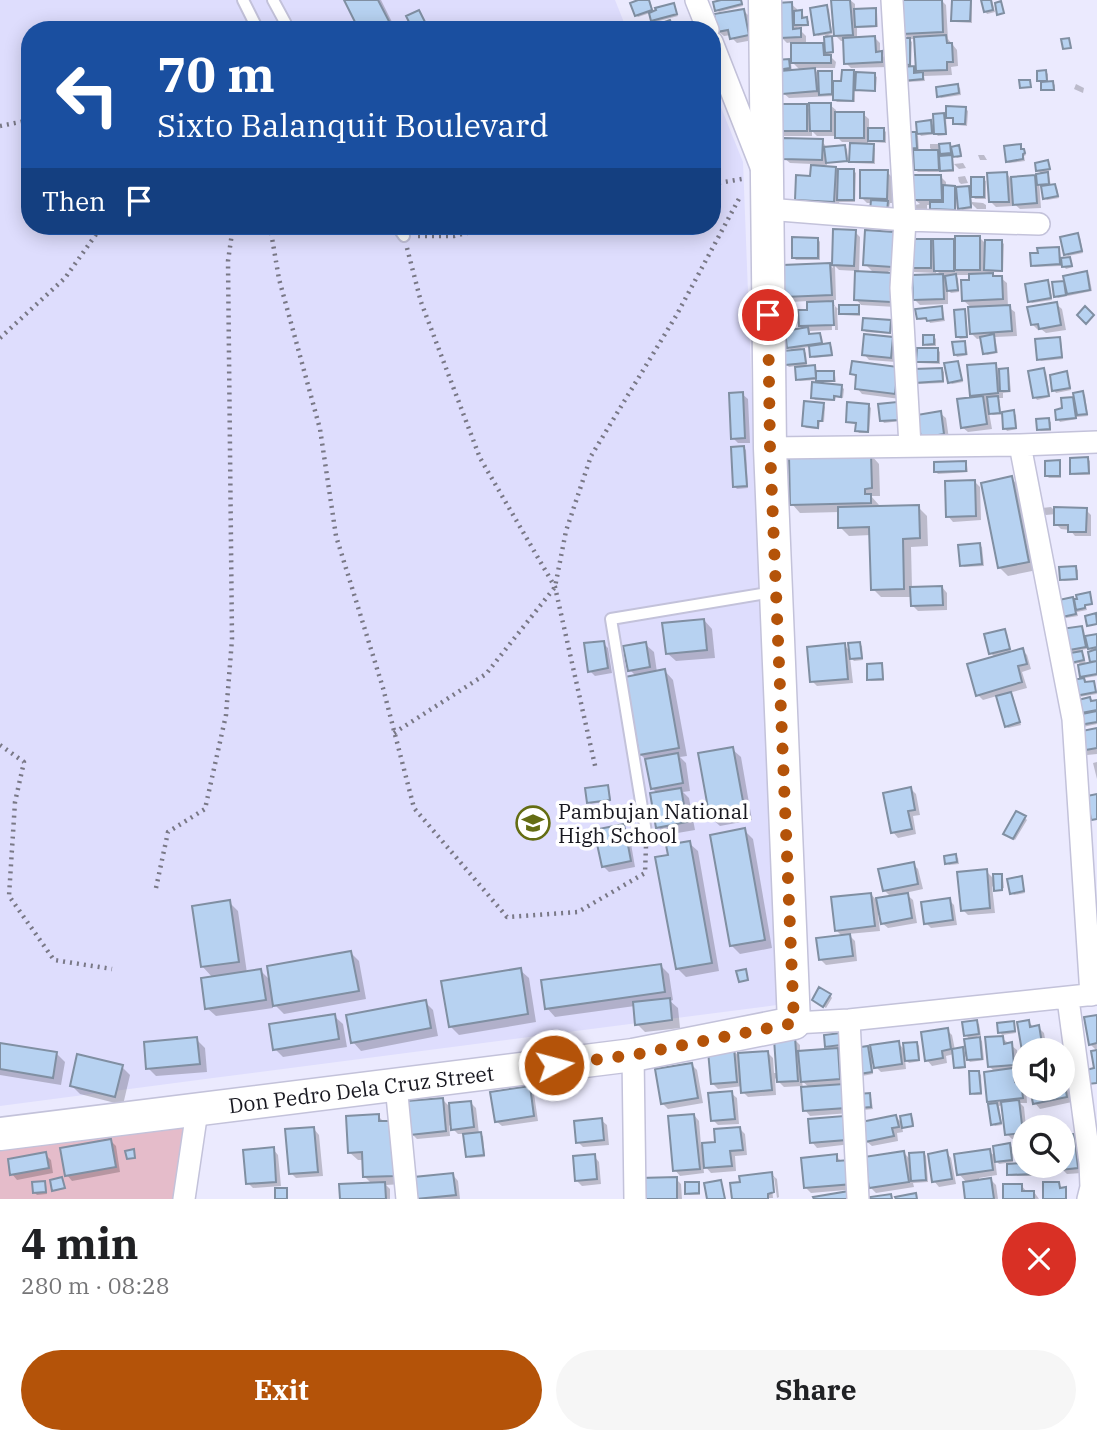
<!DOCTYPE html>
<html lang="en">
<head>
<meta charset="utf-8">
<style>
  body { margin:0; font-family:"IBM Plex Serif",serif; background:#f6f6f6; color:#202124; height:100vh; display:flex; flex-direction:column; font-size:26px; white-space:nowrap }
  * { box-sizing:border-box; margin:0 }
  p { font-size:23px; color:#757577 }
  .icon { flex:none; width:38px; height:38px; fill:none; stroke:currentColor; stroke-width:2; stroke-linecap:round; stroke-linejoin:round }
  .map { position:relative; height:1199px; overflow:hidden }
  .sheet { display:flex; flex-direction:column; background:#fff; flex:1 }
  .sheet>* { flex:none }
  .banner { position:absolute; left:21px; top:21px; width:700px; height:214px; border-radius:28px; box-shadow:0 4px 18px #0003; background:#1a4fa0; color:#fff; overflow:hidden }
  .tools { position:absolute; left:1012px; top:1038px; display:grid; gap:14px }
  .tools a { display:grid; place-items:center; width:63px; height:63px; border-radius:50%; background:#fff; box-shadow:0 4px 18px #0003; font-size:35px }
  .pin { position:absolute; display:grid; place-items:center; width:60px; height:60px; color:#fff; margin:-30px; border:4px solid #fff; border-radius:50%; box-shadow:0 2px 7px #0007 }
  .me { position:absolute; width:77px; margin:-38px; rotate:83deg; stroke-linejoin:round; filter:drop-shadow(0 0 5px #0008) }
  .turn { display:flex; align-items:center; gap:24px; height:147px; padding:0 21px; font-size:32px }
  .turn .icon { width:91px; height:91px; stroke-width:2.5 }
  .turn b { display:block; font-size:49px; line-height:60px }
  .then { display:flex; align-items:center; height:66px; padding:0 21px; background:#0003; gap:14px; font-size:26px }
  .round { display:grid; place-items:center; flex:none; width:74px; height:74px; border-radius:37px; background:#f6f6f6 }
  .summary { display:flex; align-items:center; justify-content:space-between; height:119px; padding:0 21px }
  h1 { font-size:42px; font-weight:700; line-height:52px }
  .primary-button { display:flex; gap:14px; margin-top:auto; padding:14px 21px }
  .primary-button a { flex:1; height:80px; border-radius:42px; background:#b45309; color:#fff; font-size:28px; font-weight:700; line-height:80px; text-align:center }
  .primary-button a+a { background:#f6f6f6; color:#202124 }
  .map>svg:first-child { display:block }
  .built { fill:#deddfd }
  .green { fill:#e5bcca }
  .shadow { fill:#0003; fill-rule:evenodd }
  .building { fill:#b7d2f1; stroke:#808fa2; stroke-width:2 }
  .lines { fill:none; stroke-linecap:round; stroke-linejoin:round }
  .lane-casing { stroke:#c3c2da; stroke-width:14 }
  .street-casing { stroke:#c3c2da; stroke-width:24 }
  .secondary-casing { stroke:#c3c2da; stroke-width:35 }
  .path { stroke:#797886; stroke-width:4.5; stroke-dasharray:2 5; stroke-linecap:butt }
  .lane { stroke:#fff; stroke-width:10 }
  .street { stroke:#fff; stroke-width:21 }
  .secondary { stroke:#fff; stroke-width:32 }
  .route { stroke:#b45309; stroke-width:12; stroke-dasharray:0 21.6 }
  .labels { text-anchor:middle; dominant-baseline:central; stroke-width:7; stroke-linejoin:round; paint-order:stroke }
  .poi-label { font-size:21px; fill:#181820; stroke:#fff; text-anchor:start }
  .street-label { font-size:21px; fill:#181820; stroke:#fff }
</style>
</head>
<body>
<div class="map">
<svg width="1097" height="1199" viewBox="0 0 1097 1199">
  <rect width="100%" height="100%" fill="#ebeafe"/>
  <!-- built -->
  <path class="built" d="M0,0H615L627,30H30V226H712V85L743,162L759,580L777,1005L213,1078L0,1106Z"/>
  <!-- green -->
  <path class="green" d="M189,1120L176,1199H0V1145Z"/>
  <!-- shadow -->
  <path class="shadow" d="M346,0H381L396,30H361Z
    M644,0L650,1L654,13L674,5L678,16L655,22L650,13L638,17L636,15Z
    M729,0H742L743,6L719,12L717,10Z
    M833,0H850L855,4V11L875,10L877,12L878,27L857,28V39L875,38L880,43V53L886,59L887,67L851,68L846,63L845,41H841L836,36Z
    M941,0L946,5L948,39L957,50L958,66L951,67L952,75L924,76L925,81L907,82L902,64L910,40L912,42L911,67L918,72L916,39H909L904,34Z
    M953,0H972V23L955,22L953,20Z
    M982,0H992L995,12L987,14L985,11Z
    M791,4L797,9V12H801L803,14L804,19L809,21V26L797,27L806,36V45H823L827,49L825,35L818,36L816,34L826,7L829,9L832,34L828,35L833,40L834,53L828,54L836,62L835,68H813L818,73H831L833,75V83H843L853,72L855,74L874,75L877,77L876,89H857L855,87V102H837L835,100V96L789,98L783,93L779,69L789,61L791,63L792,72L801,71L793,63V42L787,43L781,37Z
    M744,11L749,16L753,40L737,43L732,38L731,35L724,36L718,31Z
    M1046,72L1048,74V83H1053L1055,85V91H1045L1043,89L1039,80Z
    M1076,84L1084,88L1083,93L1074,89Z
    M958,86L960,88L961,95L941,98L939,96Z
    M830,105L836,110V114H863L869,119V130H884L886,132V143L872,142L868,139V145L875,148V164L853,163L852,162H856L851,159V142H842L836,136H817L812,131V136H784L779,130L806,106L811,111Z
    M965,108L968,111L967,126L957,125L955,123V119H950L948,117Z
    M944,115L946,117L947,135L938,136L933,131L934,134L921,136L919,133L930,122L935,127Z
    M916,133L918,136L919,152H934L930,148V144H938L940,146L949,145L952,148L959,147L961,149L962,157L957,158L953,154L949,155L953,159L954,172H918L915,169V150H910Z
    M822,141L827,148L844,146L847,149L848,159L827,162V165L821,166L836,169L838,171H854L856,173L855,202H839V207L802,205L796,199L812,178L813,164L790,163L784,158Z
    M1020,146L1025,153L1026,155L1024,156L1025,161L1009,163L1007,161Z
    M978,155H984L987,160H980Z
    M1047,162L1051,170L1045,172L1049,176L1051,186H1055L1057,188L1059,198L1047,200L1045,198L1042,180L1039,181L1041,208L1020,209L1013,203V206L996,207L990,201L1007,174L1011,179L1034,177L1039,182L1042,175L1038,170Z
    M963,163L966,168L959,169L954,164Z
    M887,172L892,177V203H890L888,213L872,203H867L862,198Z
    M940,176L946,182V187H955L956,189L968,188L973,193L983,179L986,181V199H975L971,194L972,202L983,203L986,205V209H977L972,204V209L962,210L960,208L959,197H957L956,212L934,211L932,209V205H927V210L918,211L915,209V205L920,204L915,200Z
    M965,176L968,183L961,184L959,182L958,177Z
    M835,231L855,232L860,237L859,273H874L865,264L866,232L897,271H888L897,280L896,307L861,305L856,299L857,271L839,270L835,266L836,300H829L841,312L858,307L860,309V316L843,315L837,309L838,330H835V306H831L832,330L810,331V336L820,334L822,337L823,346L830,345L832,347L833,356L814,358L812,356L811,347L801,348L806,353L807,368L814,367L816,373L833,372L835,375L836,382H824V385L841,386L844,389L843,398L836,397L835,401L815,400L813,397L822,385L817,380L800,381L797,379L796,366L789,367L786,364L793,352L789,347L805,330L801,325L808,311V301L791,302L786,296L830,265L833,268Z
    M1078,235L1080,237L1083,253L1068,256L1066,254Z
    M980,238L986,244L1002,242L1004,244L1003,272H990L996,278H1001L1007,283L1008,307L1015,312L1017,336L995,337L998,353L987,355L985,353L982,338L977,339L971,333L973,309L964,301L971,275H954L958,278L959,292L951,293L948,290V304L920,305L914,299L942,276L936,270V273L914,272L909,267L930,240L935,245V241H957Z
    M818,239L820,242V260H796L793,257Z
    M1058,249L1060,251L1061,260L1070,258L1072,261L1073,267L1066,269L1061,263V266L1035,267L1032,265Z
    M1086,273L1089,275L1092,291L1058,298L1056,296L1054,283L1066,282Z
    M1048,282L1050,285L1052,300L1032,303L1030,301Z
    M1056,304L1062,309L1066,330L1046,333L1041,329L1038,330L1032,324Z
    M941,308L943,310L945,321L930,323L928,319L920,320L918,318Z
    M964,311L966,313L968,338L960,339L958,337Z
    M890,322L892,324L891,334L866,332L864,330Z
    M934,337L936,339V346H927L925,344Z
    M892,338L897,344L896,362L869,360L864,354Z
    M1059,339L1061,341L1063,359L1041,361L1039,359Z
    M964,342L966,345L968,355L957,357L955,354Z
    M938,350L940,352V364L920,363L918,361Z
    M957,362L959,365L963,382L952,384L950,382Z
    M995,365L1001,371L1007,370L1009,372L1011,392L1003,393V398H999L1001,413L1013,412L1016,415L1017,429L1007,431L1005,428L1004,414L993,415L989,412L992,429L968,432L962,427L975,399L971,395Z
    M897,368L900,399L862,394L857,388L858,379L852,373Z
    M941,369L944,372V383L918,384L916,382Z
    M1043,370L1046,372L1050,397L1037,400L1035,397Z
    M1066,373L1068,375L1071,390L1056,393L1054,390Z
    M1083,393L1085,395L1088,416L1077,417V419L1060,422L1058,419L1064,410L1063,400L1076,398Z
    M742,394L748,399L750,443H738L733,438Z
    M823,404L825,407L824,422H820L819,429L806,428L804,426Z
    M897,404L900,421L884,423L882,420Z
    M869,406L871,408L869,433H859L857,430V424L850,423L848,421Z
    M940,413L946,418L949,439L922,437Z
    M1048,420L1051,422V431H1041L1038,429Z
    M744,448L746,450L748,488L737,489L735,487Z
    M871,455L879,464L880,496H871L879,505V508L918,507L927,516L928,546L911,547L912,588L942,587L947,593V610L918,611L912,605V597H881L873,589L871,535L849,536L840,527V512L800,513L792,504Z
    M1088,459L1090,461V475H1074L1072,473Z
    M965,462L967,465L968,472L938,474L936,472Z
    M1059,462L1061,464V478H1049L1047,476Z
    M1011,478L1020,487L1037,570L1008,576L999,567Z
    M974,481L980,487L981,520L953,522L948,516Z
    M1051,507L1056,512L1086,510L1091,515V536H1075L1070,530L1061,529L1056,524V514L1046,515L1043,513L1042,508Z
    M979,545L982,547L984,566L964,567L962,565Z
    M1075,568L1078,570V580L1064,581L1062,579Z
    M1089,594L1091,596L1093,605L1086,606L1087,610L1077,612L1078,616L1066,618L1064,616L1072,599L1074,601L1079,600Z
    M704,620L712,629L715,658L676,661L667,653Z
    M1082,628L1084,630L1085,638L1097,636V676L1085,678L1087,684L1093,683L1095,685L1097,694L1079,697L1077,695L1082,680L1079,663L1070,665L1066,650ZM1086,645L1093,652L1090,653L1093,664L1086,665L1084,655L1080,650L1087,649Z
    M1004,631L1007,633L1011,653L1022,650L1027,655L1031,669L1022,672L1027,688L1009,693L1013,696L1021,725L1008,728L1006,726L997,696L983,700L978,695L995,658L991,653Z
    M603,643L608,648L612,673L595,676L590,671Z
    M645,644L654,652L657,672L665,671L673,680L687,756L680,757L686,763L690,791L683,792L689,798L695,830L666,835L658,827V794L652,788L647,761L640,754L636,676L630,670Z
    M859,644L862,646L863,660L854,661L850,657L853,683L817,686L812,681L844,645L851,652Z
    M881,665L883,667L884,681H871L869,679Z
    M1090,699L1097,702V724L1083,727L1076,702Z
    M1097,730V754L1087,755L1081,750Z
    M732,749L741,757L752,820L720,826L711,818Z
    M1097,762V779L1093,763Z
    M607,786L609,789L611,801L591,804L588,802Z
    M911,789L916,794L920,815L913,816L916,834L898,838L893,832Z
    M1025,818L1027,820L1015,840L1007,836Z
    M623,826L629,832L635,867L609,872L603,866Z
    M744,830L753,839L772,948L740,954L731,945Z
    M689,843L698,851L719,971L686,977L677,968L670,856Z
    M955,856L958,858L959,864L949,865L947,863Z
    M913,864L918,869L923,889L905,893L913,900L917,923L888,928L882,923L881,915H878L880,931L848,934L855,941L857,961L826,965L821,960L843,937L836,930L871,894L876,900L892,898L884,890Z
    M986,871L995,880L1001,876L1003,878L1004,888L996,890L992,886L995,913L968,915L963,910Z
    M1021,878L1023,881L1025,893L1014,895L1012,893Z
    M949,900L954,905L957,925L931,928L926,923Z
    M229,902L238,911L247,973L261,971L271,981L351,953L359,961L366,999L284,1014L272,1002L273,1008L216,1016L207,1008L213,978L202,966Z
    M661,966L669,974L673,1000L670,1001L678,1008L680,1028L645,1032L637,1024L635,1006L555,1017L547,1008Z
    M520,970L529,978L536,1022L459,1035L450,1026Z
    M830,995L832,998L826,1008L816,1002Z
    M425,1002L433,1010L438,1036L361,1051L353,1042Z
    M334,1016L343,1024L347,1047L283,1057L275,1049Z
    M1097,1016V1051L1090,1044Z
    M976,1022L979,1024L981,1036H977L982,1041L984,1060L970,1062L965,1056L966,1068L958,1069L956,1067L954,1054L946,1056L947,1063L932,1066L927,1060L947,1030L952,1035L955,1050L962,1049L968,1055L970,1040L966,1035Z
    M1029,1022L1034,1028L1038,1027L1044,1033L1047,1050H1024Z
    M1013,1023L1015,1025L1016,1033L1002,1035L1000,1032Z
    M825,1036L843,1047L835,1048L843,1056L850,1113L810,1116L805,1110L802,1086L784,1087L775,1078L776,1095L748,1097L743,1092V1086L718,1089L713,1084L733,1050L738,1055L768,1053L773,1058L774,1073H778L794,1039L800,1045V1053L831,1051L827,1046ZM802,1081L810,1088L803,1089Z
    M1002,1038L1017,1050L1018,1070L1013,1071L1018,1076L1019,1083L1026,1088L1027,1103H1020L1024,1107L1026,1127H1024V1138L1012,1139L1007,1134L1003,1105L999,1106L1002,1125L995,1126L993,1124V1105L989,1101L995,1072L990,1067Z
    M196,1039L205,1048L207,1072L156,1076L148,1068Z
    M898,1043L905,1050L917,1043L919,1046L920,1061L909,1063L905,1059L906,1069L881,1072L872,1063L873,1074L862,1076L860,1073L867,1048L873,1054Z
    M0,1044L57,1054L65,1062L61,1085L0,1075Z
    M691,1064L697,1070L703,1103L668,1109L663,1104Z
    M122,1067L130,1075L123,1105L80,1094L72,1086Z
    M979,1073L981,1075L982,1095H974L972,1093Z
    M1063,1081L1068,1087L1072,1102L1040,1109L1035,1103L1062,1088Z
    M529,1088L534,1094L538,1121L502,1126L496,1121Z
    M731,1093L737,1098L739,1124L718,1125L713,1120Z
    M869,1094L871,1097L873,1109L864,1110L861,1108Z
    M442,1099L451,1108L471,1103L476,1108L479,1134L483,1136L485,1157L470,1158L467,1156L465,1134H458L449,1125L450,1136L417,1139L412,1134Z
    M694,1115L699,1121L701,1145L717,1144L740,1129L745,1134L747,1155L735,1156L736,1171L711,1173L703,1164L704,1173L680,1176L675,1170Z
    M378,1116L385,1123L403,1184L386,1185L390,1189V1199H341L372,1184L365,1177L364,1160H358L349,1152Z
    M911,1116L913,1118L914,1125L902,1126L903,1132L897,1133L898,1141L872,1146L866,1141L896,1117L903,1124Z
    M843,1118L851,1144L817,1148L812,1142Z
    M601,1120L607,1125L609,1145L583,1147L578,1142Z
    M314,1129L319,1135L323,1176L296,1178L291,1173Z
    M1074,1136L1079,1141L1082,1173L1067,1174L1062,1169L1061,1166Z
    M110,1140L116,1146L120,1172L72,1181L67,1175Z
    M1009,1145L1012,1147L1013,1162L999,1164L995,1159L997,1175L979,1178V1181L991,1180L996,1185L998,1199H967V1183L959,1174L989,1151L997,1158Z
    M273,1149L278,1155L281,1186L253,1188L248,1183Z
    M946,1152L951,1158L956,1184L939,1187L934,1181Z
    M904,1153L911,1160L924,1153L926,1156L928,1182L913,1183L914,1187L876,1193L870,1187Z
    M45,1154L51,1160L53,1173L17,1180L12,1174Z
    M594,1156L599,1162L601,1184L582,1186L577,1181Z
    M836,1156L843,1163L857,1189L811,1193L806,1188Z
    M1024,1166H1034L1035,1176H1011L1009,1174Z
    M771,1174L777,1179L779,1197L777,1198L774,1177H771L773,1198L734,1199Z
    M453,1175L458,1181L460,1199H419L418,1198Z
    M676,1179L681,1184L682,1199H642Z
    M44,1183L46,1185L47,1194L37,1195L34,1192Z
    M698,1184L700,1186V1195H689L687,1193Z
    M1021,1185L1027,1192H1034L1039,1199H1005Z"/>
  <!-- building -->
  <path class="building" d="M344,0H378L393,29L359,30Z
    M638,0H649L652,10L635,16L630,3Z
    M721,0H741L742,4L715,11L713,2Z
    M831,0H850L853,35L834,36Z
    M900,0H942L943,32L902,34Z
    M952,0H971L970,21H951Z
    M981,0H991L993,10L984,12Z
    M1001,1L1004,13L997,15L995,3Z
    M792,2L793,29L801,28V37L780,38L777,3Z
    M674,3L677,14L651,21L649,13L656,10L655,8Z
    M827,5L831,32L814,35L810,8Z
    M876,8V26L855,27L854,9Z
    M744,9L749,35L730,39L728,30L717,32L714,14Z
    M419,10L428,28L425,30H413L406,16Z
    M802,10V18L807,17L808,25H794V11Z
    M670,20L674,30H642Z
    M946,35L947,43H952L953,62H947V70L916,71L914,37Z
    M832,36L833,52L825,53L824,37Z
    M875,36L876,52L882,51V62L844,64L843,38Z
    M900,38H910V65L900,64Z
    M1069,38L1071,48L1063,49L1061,39Z
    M791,43H823L824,55H831V63H791Z
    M789,59L790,68L777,70L776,60Z
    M914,66V73L923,72V79L903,81L902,67Z
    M815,68L817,91L782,94L780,71Z
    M842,70H854L853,101L833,100V81H841Z
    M1046,70L1047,81H1037V71Z
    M818,71H832V94L819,95Z
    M856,72L875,73V91L855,90Z
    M1019,80H1030L1031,87L1020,88Z
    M1053,81L1054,90H1041V82Z
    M958,84L959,93L937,97L936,87Z
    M809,103H831V131H810Z
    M776,104H807V131H777Z
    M946,106L966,107L965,124H953V118H946Z
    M835,112H864V138H835Z
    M944,113L946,134H934L933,114Z
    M931,120L932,133L917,134L916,122Z
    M868,128H884V141H868Z
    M905,132H916L917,148L906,149Z
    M783,138L823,139L822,160L782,159Z
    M850,143L874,144L873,162H849Z
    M950,143L951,153L940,154L939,144Z
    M1021,144V149H1024L1025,153L1023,154V159L1006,162L1004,146Z
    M845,145L847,161L826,163L824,147Z
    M959,145L961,156L953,157L951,147Z
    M913,150H938L939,170H914Z
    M952,155L953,170L940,171L939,156Z
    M1048,160L1050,169L1036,171L1035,163Z
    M811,165L836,167L834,202L795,200L796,175L810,176Z
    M838,169H854V200H837Z
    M860,170H888L887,199L860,198Z
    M1007,172L1009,202H989L987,173Z
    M1048,172L1049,184L1037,185L1036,174Z
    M913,175H941L942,200H913Z
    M1035,175L1037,203L1013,205L1011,177Z
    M971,177H984V197H971Z
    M1055,184L1058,196L1043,199L1041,186Z
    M943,185L955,186V210L930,209V202H943Z
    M969,186L971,207L958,209L956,187Z
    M871,200L888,201L887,212L870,211Z
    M833,229L856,230L854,266L832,265Z
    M865,230L894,232L892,267L863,265Z
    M1078,233L1082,251L1064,255L1060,237Z
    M955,236H980V270H955Z
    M792,237L818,238V258H792Z
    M907,239H931V268H907Z
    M933,239H954V271H934Z
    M985,240H1002V271L984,270Z
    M1059,247L1060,264L1031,266L1030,253H1038L1037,248Z
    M1070,257L1072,266L1062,267L1061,258Z
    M830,263L832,295L784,297L783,265Z
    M855,271L893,273L891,302L854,300Z
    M1087,271L1090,290L1067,294L1063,276Z
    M993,273V276H1002L1003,299L962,301L961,280H969V274Z
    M943,274L944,299L913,300L912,275Z
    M956,274L958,290L947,291L945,276Z
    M1048,280L1051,298L1028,302L1025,284Z
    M1064,281L1066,295L1054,297L1052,282Z
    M833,301L834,325L799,326L798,310H807V302Z
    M1057,302L1061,325L1039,329L1038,324L1031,325L1027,307Z
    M839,305H859V314H839Z
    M1010,305L1012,331L970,334L968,307Z
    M942,306L943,319L927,321L926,318L917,319L915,309Z
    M1085,306L1094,315L1086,324L1077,315Z
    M965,309L967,337H956L954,310Z
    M863,318L891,320L890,333L862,330Z
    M808,327L809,334L820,333L822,343L787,348L785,331Z
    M864,334L893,337L891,358L862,355Z
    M994,334L996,352L983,354L980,337Z
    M923,335H934V344L923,345Z
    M1060,337L1062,357L1037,360L1035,339Z
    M965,341L966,354L954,355L952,342Z
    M830,343L832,355L810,357L809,346Z
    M917,348H938V362H916Z
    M804,349L806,363L785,365L783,351Z
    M852,361L898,367L895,394L855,389L856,375L850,374Z
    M958,361L962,380L948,383L944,363Z
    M996,363L998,393L970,396L967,365Z
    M815,365L816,378L796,380L795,367Z
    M942,368L943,381L914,383V369Z
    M1008,368L1009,391H1000L999,369Z
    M1044,368L1049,396L1033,398L1028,371Z
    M816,371H834V381H816Z
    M1067,371L1070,388L1052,391L1050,375Z
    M812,382L842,385L841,397L834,396V400L811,398Z
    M1083,391L1087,414L1077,415L1073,393Z
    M743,392L745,438L731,439L729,393Z
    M983,396L987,424L961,428L957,399Z
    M998,396L1000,413L989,414L987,397Z
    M1073,397L1076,418L1056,420L1055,410L1062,408L1061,398Z
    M804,401L824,403L822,421H818V428L802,426Z
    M847,402L869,404L868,432L855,431L856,423L846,422Z
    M897,402L899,420L880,421L878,404Z
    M1014,410L1016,428L1003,429L1002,412Z
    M941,411L944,434L921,438L917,415Z
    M1049,418L1050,429L1037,430L1036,419Z
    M744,446L747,486L733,487L731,447Z
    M871,454L872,488L865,489V494H871V503L790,505L789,456Z
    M1088,457L1089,473L1070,474V458Z
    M1060,460V476H1045V461Z
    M966,461V471L934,472V462Z
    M1012,476L1029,562L998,568L981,483Z
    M975,480L976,516L946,517L945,481Z
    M919,505L920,538L903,539L904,589L871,590L869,527L838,528V507Z
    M1054,507L1087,508L1086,532H1068V525H1054Z
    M980,543L982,564L960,566L958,545Z
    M1076,566L1077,579L1060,580L1059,567Z
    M942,586L943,605L911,606L910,587Z
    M1090,592L1092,604L1085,605V608L1076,610L1074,599H1077L1076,595Z
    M1073,597L1076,614L1062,617L1059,600Z
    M1096,613L1097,624L1087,626L1085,616Z
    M704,619L707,650L666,654L662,623Z
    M1082,626L1086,647L1064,651L1061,629Z
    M1005,629L1010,649L989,654L984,634Z
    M1097,634V647L1088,649L1085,636Z
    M604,641L608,668L588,672L584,643Z
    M646,642L650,667L628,671L623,646Z
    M860,642L862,658L850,659L848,643Z
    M845,643L848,679L810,682L807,647Z
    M1023,648L1027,664L1018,666L1022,682L976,696L967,664Z
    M1097,649V661L1090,662L1088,652Z
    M1082,651L1084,660L1066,664L1065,654Z
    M1097,661V674L1080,677L1078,665Z
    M882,663L883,679L867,680V664Z
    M665,669L679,748L639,755L625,677Z
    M1084,678L1085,682L1094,681L1096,692L1075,696L1072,680Z
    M1011,692L1020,722L1005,727L996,696Z
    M1090,697L1091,701L1097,700V710L1076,714L1074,701Z
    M1097,711V722L1079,725L1077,715Z
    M1097,728V748L1080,751L1077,732Z
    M733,747L745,812L710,819L698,753Z
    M678,753L683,783L651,789L645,759Z
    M608,785L610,800L587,803L585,788Z
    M911,787L915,810L908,811L912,829L891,833L883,793Z
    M681,788L687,822L656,828L650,793Z
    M1097,794V819L1091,820L1087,796Z
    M1016,811L1026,816L1013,839L1003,834Z
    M624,824L631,861L602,867L594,830Z
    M745,828L765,940L730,946L710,835Z
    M690,841L712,963L676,969L655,857L668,855L666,845Z
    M956,854L957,862L945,864L944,856Z
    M914,862L918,884L883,891L878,869Z
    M987,869L990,908L961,911L957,872Z
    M993,874H1002V890L994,891Z
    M1022,876L1024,891L1010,894L1007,879Z
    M871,893L875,926L835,931L831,897Z
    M908,893L912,918L881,924L876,898Z
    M950,898L953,920L924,924L921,902Z
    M230,900L239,962L201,967L192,906Z
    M850,934L853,956L819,960L816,938Z
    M351,951L359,991L273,1006L267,966Z
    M661,964L665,992L545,1009L541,980Z
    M521,968L528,1014L449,1027L441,981Z
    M261,969L266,1000L205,1009L201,978Z
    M746,969L748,980L739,982L736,971Z
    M819,987L831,994L823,1007L812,1000Z
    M670,998L672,1020L635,1025L633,1002Z
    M426,1000L431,1028L351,1043L346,1015Z
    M335,1014L339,1039L273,1050L269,1024Z
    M1097,1015V1043L1089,1045L1084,1017Z
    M977,1020L979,1034L964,1036L962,1022Z
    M1029,1020L1030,1027L1039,1025L1043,1050H1024L1023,1057L1017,1022Z
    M1014,1021L1015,1031L998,1033L997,1023Z
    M948,1028L951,1049L942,1051L943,1058L925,1061L921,1032Z
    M840,1033L841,1045L825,1047L824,1035Z
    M1003,1036L1004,1044L1012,1042L1014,1065L988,1067L985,1037Z
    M197,1037L200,1064L146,1069L144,1042Z
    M795,1037L798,1081L777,1082L774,1039Z
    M980,1037L982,1059L967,1060L964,1039Z
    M899,1041L902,1064L874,1068L870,1045Z
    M917,1042L919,1060L905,1061L903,1043Z
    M0,1043L57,1052L53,1078L0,1069Z
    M868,1046L872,1072L859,1074L854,1048Z
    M963,1047L965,1067L954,1068L952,1049Z
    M734,1048L737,1082L711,1084L708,1051Z
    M838,1048L840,1079L801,1082L798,1051Z
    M1097,1050V1083L1088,1084L1086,1070L1094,1068L1091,1051Z
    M768,1051L772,1090L741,1093L738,1053Z
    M77,1054L123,1065L115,1097L70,1086Z
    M692,1063L698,1098L661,1104L655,1069Z
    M1013,1068L1015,1082L1021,1081L1023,1098L987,1102L984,1072Z
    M969,1071H979L981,1093L970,1094Z
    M1064,1079L1067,1097L1033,1104L1030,1088H1062V1080Z
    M844,1084L846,1108L803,1111L801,1087Z
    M530,1086L534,1116L495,1122L490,1092Z
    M732,1091L735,1119L711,1121L708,1093Z
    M870,1093L871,1107L860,1108L858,1094Z
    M443,1098L446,1131L410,1135L407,1101Z
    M1019,1100L1023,1133L1005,1135L1001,1102Z
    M471,1101L474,1127L451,1130L449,1103Z
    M997,1103L1001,1123L991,1125L988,1104Z
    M379,1114V1121H393L395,1176L363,1177L362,1152L348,1153L346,1116Z
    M694,1114L700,1169L673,1171L668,1116Z
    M911,1114L913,1126L902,1128L900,1116Z
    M896,1115L899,1127L892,1128L894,1136L865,1142L861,1122Z
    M844,1116L846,1140L810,1143L808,1119Z
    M602,1118L604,1140L576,1143L574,1121Z
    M314,1127L318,1172L289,1174L285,1129Z
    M740,1127L743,1150L730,1151L732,1166L704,1168L702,1143L715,1142L714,1129Z
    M481,1132L484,1155L466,1157L463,1134Z
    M1074,1134L1078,1168L1060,1170V1166H1062V1136Z
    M111,1139L116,1167L65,1176L60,1148Z
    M1010,1143L1012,1160L995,1162L993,1146Z
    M274,1147L276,1182L246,1184L243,1150Z
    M134,1149L135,1158L127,1159L125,1151Z
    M990,1149L993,1170L957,1175L954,1154Z
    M947,1150L952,1179L932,1182L928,1154Z
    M904,1151L909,1182L869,1188L864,1157Z
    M46,1152L49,1168L10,1175L8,1159Z
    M924,1152L926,1180L911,1181L909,1153Z
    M595,1154L597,1179L575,1181L573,1156Z
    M837,1154V1161L850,1160L853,1184L804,1188L801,1158Z
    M1024,1163V1166H1034V1174L1007,1175V1164Z
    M772,1172L774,1192L768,1194V1199H732L730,1183L740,1182L739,1176Z
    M453,1173L456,1195L416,1199L414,1177Z
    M62,1177L65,1188L52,1191L50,1180Z
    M677,1177V1199H640L639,1178Z
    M991,1178L994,1199H965L963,1182Z
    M721,1180L725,1199H707L704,1183Z
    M45,1181L46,1192L33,1193L32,1182Z
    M385,1182L386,1199H340L339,1184Z
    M685,1182H699V1193L685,1194Z
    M1043,1182H1059L1060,1188L1066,1187V1199H1043Z
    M1003,1184H1022V1191H1034V1199H1003Z
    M275,1188H287V1199H275Z
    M849,1191L850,1199H814L813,1197Z
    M916,1193L917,1199H896L895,1197Z
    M891,1194L892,1199H863V1198Z"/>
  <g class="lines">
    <defs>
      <path id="lane" d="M243,0L258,30
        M273,0L286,24V30
        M397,226L404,236
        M646,832L611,619L773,592"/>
      <path id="street" d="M696,0L708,30
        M892,0L905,220L901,288L910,446
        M712,42L761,167
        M767,209L905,220L1039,224
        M1020,445L1073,719L1091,995
        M770,448L1020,445L1097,442
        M1068,999L1090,1163L1091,1187L1088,1199
        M849,1020L858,1199
        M794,1023L849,1020L1097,994
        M633,1055L635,1199
        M396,1085L407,1199
        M184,1199L197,1111"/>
      <g id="secondary">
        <path id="s1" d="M0,1134L633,1055L794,1023L770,448L765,0"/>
      </g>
    </defs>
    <!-- lane casing -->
    <use href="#lane" class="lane-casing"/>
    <!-- street casing -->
    <use href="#street" class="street-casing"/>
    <!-- secondary casing -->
    <use href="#secondary" class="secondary-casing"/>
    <!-- path -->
    <path class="path" d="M0,126L30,120
      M712,184L742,179
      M270,226L279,279L320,429L336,536L383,688L414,808L507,917L578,912L645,873L646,846
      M418,236H454L496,226
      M407,248L421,302L480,458L555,587L596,770
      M0,338L65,278L102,226
      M394,733L486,674L555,587L566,531L591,456L676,316L741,195
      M0,745L24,762L15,802L9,896L54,960L112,969
      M156,888L168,832L205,809L226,715L232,639L228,261L233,226"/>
    <!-- lane -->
    <use href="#lane" class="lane"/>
    <!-- street -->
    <use href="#street" class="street"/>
    <!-- secondary -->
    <use href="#secondary" class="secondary"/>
  </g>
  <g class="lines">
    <!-- route -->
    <path class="route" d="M554,1065L633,1055L794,1023L770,448L768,315"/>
  </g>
  <!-- icons -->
  <defs>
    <symbol id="school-ring" viewBox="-11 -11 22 22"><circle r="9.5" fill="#fff" stroke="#646d13" stroke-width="1.5"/><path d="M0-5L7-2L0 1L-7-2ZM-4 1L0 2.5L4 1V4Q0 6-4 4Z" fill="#646d13"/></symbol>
  </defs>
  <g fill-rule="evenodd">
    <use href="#school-ring" x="514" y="804" width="38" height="38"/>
  </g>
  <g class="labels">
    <!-- poi labels -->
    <g class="poi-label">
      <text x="558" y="811">Pambujan National<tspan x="558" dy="24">High School</tspan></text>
    </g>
    <!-- street labels -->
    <g class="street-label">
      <text stroke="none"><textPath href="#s1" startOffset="364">Don Pedro Dela Cruz Street</textPath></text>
    </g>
  </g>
</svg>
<div class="tools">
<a><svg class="icon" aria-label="sound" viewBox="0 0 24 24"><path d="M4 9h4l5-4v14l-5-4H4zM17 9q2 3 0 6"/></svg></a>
<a><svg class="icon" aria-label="search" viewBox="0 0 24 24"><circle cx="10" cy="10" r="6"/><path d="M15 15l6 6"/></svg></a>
</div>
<div class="pin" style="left:768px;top:315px;background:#d93025"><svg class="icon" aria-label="arrive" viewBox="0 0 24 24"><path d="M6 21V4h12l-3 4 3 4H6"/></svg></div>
<svg class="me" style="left:554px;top:1065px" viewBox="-20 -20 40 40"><circle r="17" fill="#b45309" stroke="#fff" stroke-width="3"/><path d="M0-11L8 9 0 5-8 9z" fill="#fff"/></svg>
<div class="banner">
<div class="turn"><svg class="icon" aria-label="left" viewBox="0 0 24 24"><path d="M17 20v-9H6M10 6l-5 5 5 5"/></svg><div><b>70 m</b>Sixto Balanquit Boulevard</div></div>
<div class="then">Then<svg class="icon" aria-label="arrive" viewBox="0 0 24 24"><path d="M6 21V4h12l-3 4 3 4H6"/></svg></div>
</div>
</div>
<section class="sheet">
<div class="summary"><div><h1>4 min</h1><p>280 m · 08:28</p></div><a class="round" style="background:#d93025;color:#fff"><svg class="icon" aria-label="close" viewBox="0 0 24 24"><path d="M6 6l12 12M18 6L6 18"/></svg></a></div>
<div class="primary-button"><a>Exit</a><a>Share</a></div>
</section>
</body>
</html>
